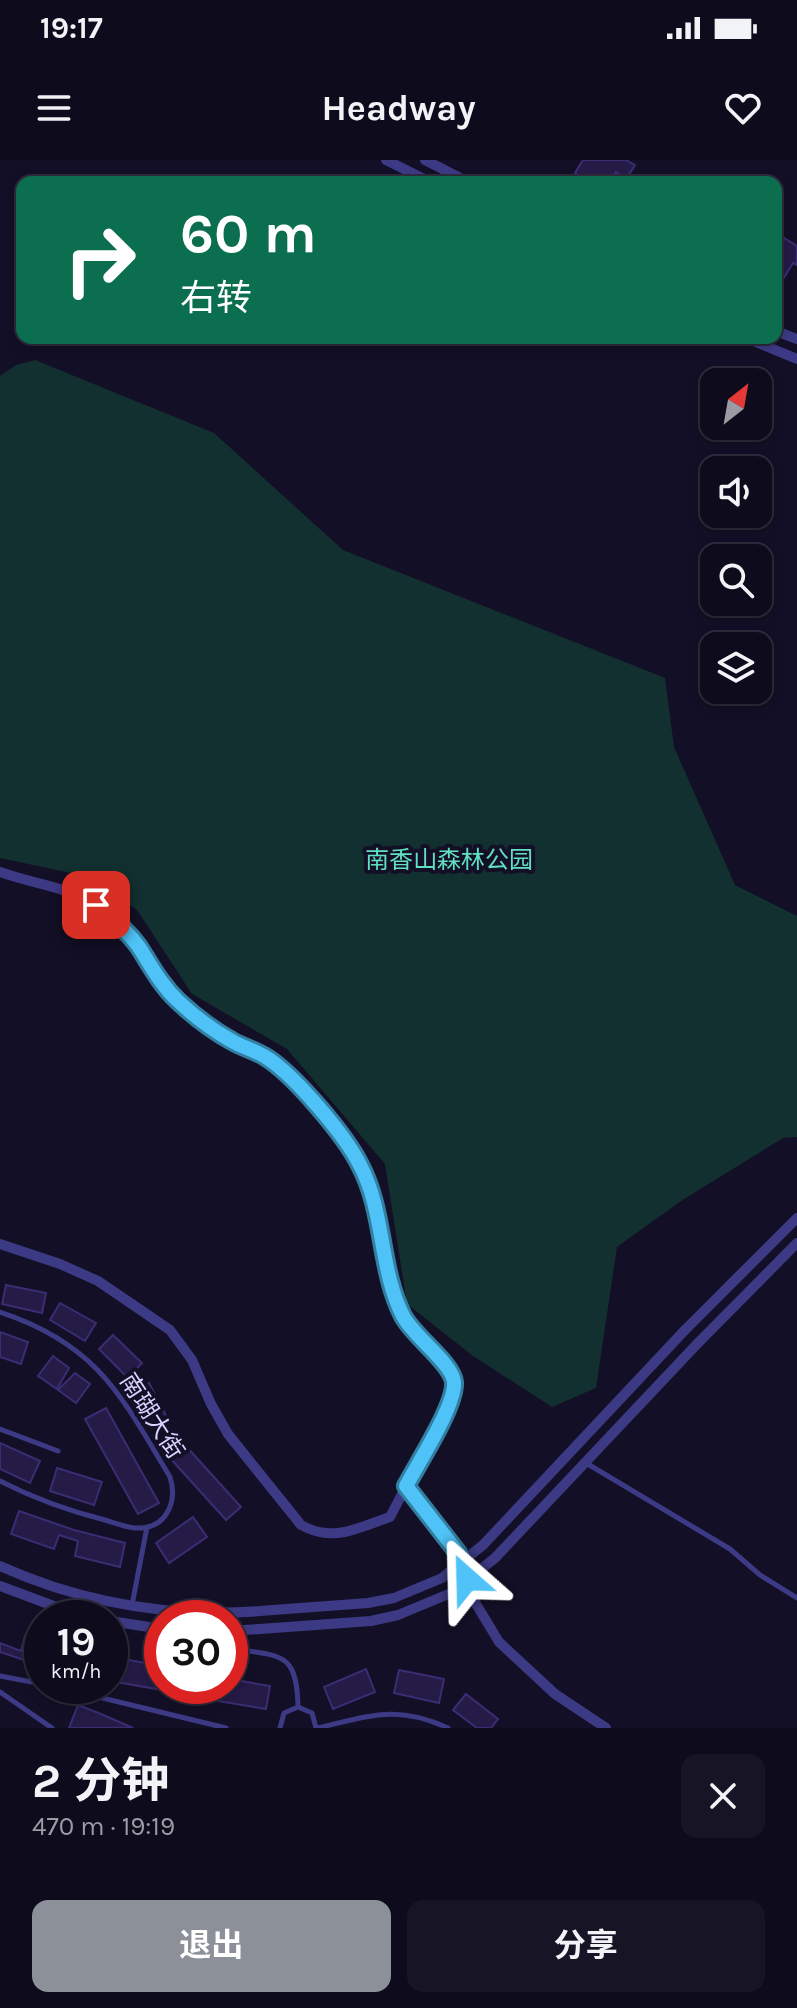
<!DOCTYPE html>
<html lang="zh">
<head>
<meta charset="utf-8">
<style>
  body { margin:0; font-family:Karla,"Noto Sans SC",sans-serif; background:#171425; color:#f1f3f6; height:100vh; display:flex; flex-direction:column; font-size:30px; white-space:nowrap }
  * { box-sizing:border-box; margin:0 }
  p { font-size:26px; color:#9b9ba3 }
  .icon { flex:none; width:44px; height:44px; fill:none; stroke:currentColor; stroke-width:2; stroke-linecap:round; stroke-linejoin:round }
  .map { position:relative; height:1568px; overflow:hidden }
  .panel { display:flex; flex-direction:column; background:#0e0b1c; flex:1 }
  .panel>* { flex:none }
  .banner { position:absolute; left:16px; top:16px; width:766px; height:168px; border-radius:16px; box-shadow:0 4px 12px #0003,0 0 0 2px #2e2b3b; background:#0b6e4f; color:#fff; overflow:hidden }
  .needle { width:52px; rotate:31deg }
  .fabs { position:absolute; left:700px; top:208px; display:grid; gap:16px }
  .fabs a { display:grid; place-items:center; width:72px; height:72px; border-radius:16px; background:#0e0b1c; box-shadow:0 4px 12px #0003,0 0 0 2px #2e2b3b; font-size:40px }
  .speed { position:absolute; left:24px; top:1440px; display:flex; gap:16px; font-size:40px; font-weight:700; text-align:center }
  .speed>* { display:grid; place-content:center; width:104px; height:104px; border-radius:50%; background:#0e0b1c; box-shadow:0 4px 12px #0003,0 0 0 2px #2e2b3b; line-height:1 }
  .speed small { font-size:20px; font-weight:400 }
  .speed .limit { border:12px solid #d22; background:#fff; color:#111 }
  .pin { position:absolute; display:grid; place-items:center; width:68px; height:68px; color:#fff; margin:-34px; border-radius:16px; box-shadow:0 4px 12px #0006 }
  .me { position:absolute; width:88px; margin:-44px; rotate:335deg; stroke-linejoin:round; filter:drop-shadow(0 0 6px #0008) }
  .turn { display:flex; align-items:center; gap:28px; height:168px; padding:0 32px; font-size:36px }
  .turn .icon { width:104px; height:104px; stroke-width:2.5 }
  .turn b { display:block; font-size:56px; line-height:68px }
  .round { display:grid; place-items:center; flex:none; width:84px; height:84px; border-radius:16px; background:#171425 }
  .summary { display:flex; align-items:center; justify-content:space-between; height:136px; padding:0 32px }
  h1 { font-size:48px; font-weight:700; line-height:60px }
  .primary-button { display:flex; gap:16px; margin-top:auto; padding:16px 32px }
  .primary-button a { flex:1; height:92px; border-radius:16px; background:#8c9099; color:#fff; font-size:32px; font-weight:700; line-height:92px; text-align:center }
  .primary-button a+a { background:#171425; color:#f1f3f6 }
  .status { display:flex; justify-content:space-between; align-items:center; height:56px; padding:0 40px; background:#0e0b1c; direction:ltr }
  .status svg { height:22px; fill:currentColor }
  header { display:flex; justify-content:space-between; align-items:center; height:104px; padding:0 32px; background:#0e0b1c; font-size:36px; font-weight:700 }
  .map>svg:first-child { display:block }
  .green { fill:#12302f }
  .building { fill:#241b47; stroke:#3b2d73; stroke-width:2 }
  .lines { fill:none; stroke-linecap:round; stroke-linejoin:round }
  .service { stroke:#3d3a85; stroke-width:5 }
  .minor { stroke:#3d3a85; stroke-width:10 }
  .minor-bridge { stroke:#3d3a85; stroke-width:10 }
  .route-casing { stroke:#337fa1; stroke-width:20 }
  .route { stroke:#4fc3f7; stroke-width:14 }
  .labels { text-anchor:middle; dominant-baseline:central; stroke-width:8; stroke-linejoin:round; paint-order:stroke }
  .park-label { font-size:24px; fill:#5fe0c0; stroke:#130f26 }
  .street-label { font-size:24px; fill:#d9d4ff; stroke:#130f26 }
</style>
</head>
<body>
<div class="status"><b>19:17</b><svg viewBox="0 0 49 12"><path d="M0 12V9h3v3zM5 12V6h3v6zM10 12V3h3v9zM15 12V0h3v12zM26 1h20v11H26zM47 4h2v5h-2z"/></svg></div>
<header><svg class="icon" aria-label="menu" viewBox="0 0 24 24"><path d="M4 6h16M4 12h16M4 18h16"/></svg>Headway<svg class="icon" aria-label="heart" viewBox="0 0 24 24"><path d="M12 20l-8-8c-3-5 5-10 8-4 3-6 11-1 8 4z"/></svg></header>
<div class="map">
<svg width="797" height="1568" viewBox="0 0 797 1568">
  <rect width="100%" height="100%" fill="#130f26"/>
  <!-- green -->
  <path class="green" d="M35,200L214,273L343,390L665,518L674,587L735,725L797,756V977L783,978L681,1041L617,1087L596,1228L552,1247L473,1196L407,1144L385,1004L287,889L192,834L137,750L85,716L0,698V216L16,205Z"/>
  <!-- building -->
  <path class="building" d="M583,0H626L635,5L626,19L616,12L610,22H590L575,13Z
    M776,73L797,86V105L793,103L782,121L776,117Z
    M6,1125L46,1133L42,1153L2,1144Z
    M60,1143L96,1163L85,1181L50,1160Z
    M0,1172L28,1182L21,1204L0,1197Z
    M113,1175L142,1203L128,1218L99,1189Z
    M53,1196L69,1208L57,1229L38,1216Z
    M75,1213L90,1224L76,1243L58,1230Z
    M149,1223L168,1259L151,1268L131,1233Z
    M106,1248L159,1343L138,1354L85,1259Z
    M176,1275L241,1347L226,1360L161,1288Z
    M0,1283L40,1301L30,1323L0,1309Z
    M57,1308L102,1322L94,1345L50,1331Z
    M19,1351L74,1370L125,1383L120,1407L75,1396L78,1381L59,1375L54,1389L11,1374Z
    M193,1357L207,1377L169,1403L156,1383Z
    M25,1476L42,1481V1506L0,1492V1483L21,1491Z
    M113,1497L162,1506V1530L110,1521Z
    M366,1509L375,1532L333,1549L324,1527Z
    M399,1510L444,1519L439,1543L394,1533Z
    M230,1519L270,1526L266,1549L199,1538L201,1526H230Z
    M466,1534L498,1559L491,1568H477L453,1550Z
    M78,1545L101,1554L133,1568H69Z"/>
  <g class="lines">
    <!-- service -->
    <path class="service" d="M0,1152C97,1184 121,1235 170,1317C178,1342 166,1370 135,1368C125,1367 115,1363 105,1360C69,1351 33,1338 0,1321
      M0,1269L58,1291
      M586,1303L730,1389L760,1415L797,1438
      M132,1445L147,1367
      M230,1488C279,1497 297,1489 298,1547
      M0,1516L42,1524
      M53,1526L226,1568
      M0,1532L52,1568
      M280,1568L284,1553L298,1547L312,1553L316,1568
      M317,1568C370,1556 397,1544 448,1568"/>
    <!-- minor -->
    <path class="minor" d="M386,0L430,22
      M425,0L468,22
      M776,171L797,179
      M746,178L797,199
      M0,712C32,724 68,726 97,746C132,770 146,808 175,838C192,855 212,870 233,882C244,888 257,891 266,897C295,917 347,976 362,1007C383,1051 379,1103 399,1148C405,1160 413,1173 423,1183C433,1195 451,1202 454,1219C455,1224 453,1232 453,1237L390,1357C357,1368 333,1383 301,1365L228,1274L211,1244L192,1200L170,1170L98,1121L60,1104L0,1084
      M685,1170L797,1058
      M698,1183L797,1083
      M406,1326L458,1393L476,1444L499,1482L555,1534L606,1568
      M0,1406C87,1445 178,1459 273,1450
      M0,1426L59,1448L97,1458
      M110,1461L162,1469
      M230,1471L274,1468"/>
    <!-- minor-bridge -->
    <path class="minor-bridge" d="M273,1450L368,1443L394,1438L442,1418L483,1385L685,1170
      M274,1468L371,1461L398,1455L451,1433L495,1398L698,1183"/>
  </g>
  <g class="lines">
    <defs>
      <path id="route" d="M96,745C111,758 127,770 139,787C151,806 161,825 178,841C194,856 212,870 232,881C242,887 254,890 264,896C293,913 345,975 360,1005C385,1052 379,1109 403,1156C414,1177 452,1203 454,1222C456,1245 418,1303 406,1326L458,1393L467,1419"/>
    </defs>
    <!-- route casing -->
    <use href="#route" class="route-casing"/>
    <!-- route -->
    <use href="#route" class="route"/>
  </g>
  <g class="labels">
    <!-- park labels -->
    <g class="park-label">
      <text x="449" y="700">南香山森林公园</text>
    </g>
    <!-- street labels -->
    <g class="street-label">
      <text transform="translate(152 1256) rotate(57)">南瑚大街</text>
    </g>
  </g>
</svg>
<div class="fabs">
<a><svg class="needle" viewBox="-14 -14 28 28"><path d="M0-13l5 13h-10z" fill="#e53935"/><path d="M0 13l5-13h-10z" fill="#9b9ba3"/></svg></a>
<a><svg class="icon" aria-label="sound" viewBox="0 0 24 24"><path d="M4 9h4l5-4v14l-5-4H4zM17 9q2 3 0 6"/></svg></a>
<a><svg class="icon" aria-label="search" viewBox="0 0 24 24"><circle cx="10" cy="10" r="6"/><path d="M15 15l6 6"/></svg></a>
<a><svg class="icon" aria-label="layers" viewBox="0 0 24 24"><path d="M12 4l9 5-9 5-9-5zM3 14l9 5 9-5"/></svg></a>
</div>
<div class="speed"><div>19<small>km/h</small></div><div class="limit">30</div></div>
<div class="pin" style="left:96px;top:745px;background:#d93025"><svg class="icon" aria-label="arrive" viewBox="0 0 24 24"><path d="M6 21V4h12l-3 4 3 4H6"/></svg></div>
<svg class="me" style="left:467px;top:1419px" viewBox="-20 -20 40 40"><path d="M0-17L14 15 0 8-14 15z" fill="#4fc3f7" stroke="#fff" stroke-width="4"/></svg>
<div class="banner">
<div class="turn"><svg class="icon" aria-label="right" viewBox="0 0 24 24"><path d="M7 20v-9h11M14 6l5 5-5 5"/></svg><div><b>60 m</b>右转</div></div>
</div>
</div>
<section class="panel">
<div class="summary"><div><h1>2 分钟</h1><p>470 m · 19:19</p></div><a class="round"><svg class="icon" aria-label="close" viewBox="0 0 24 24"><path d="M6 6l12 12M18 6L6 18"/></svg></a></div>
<div class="primary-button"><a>退出</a><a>分享</a></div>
</section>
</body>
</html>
